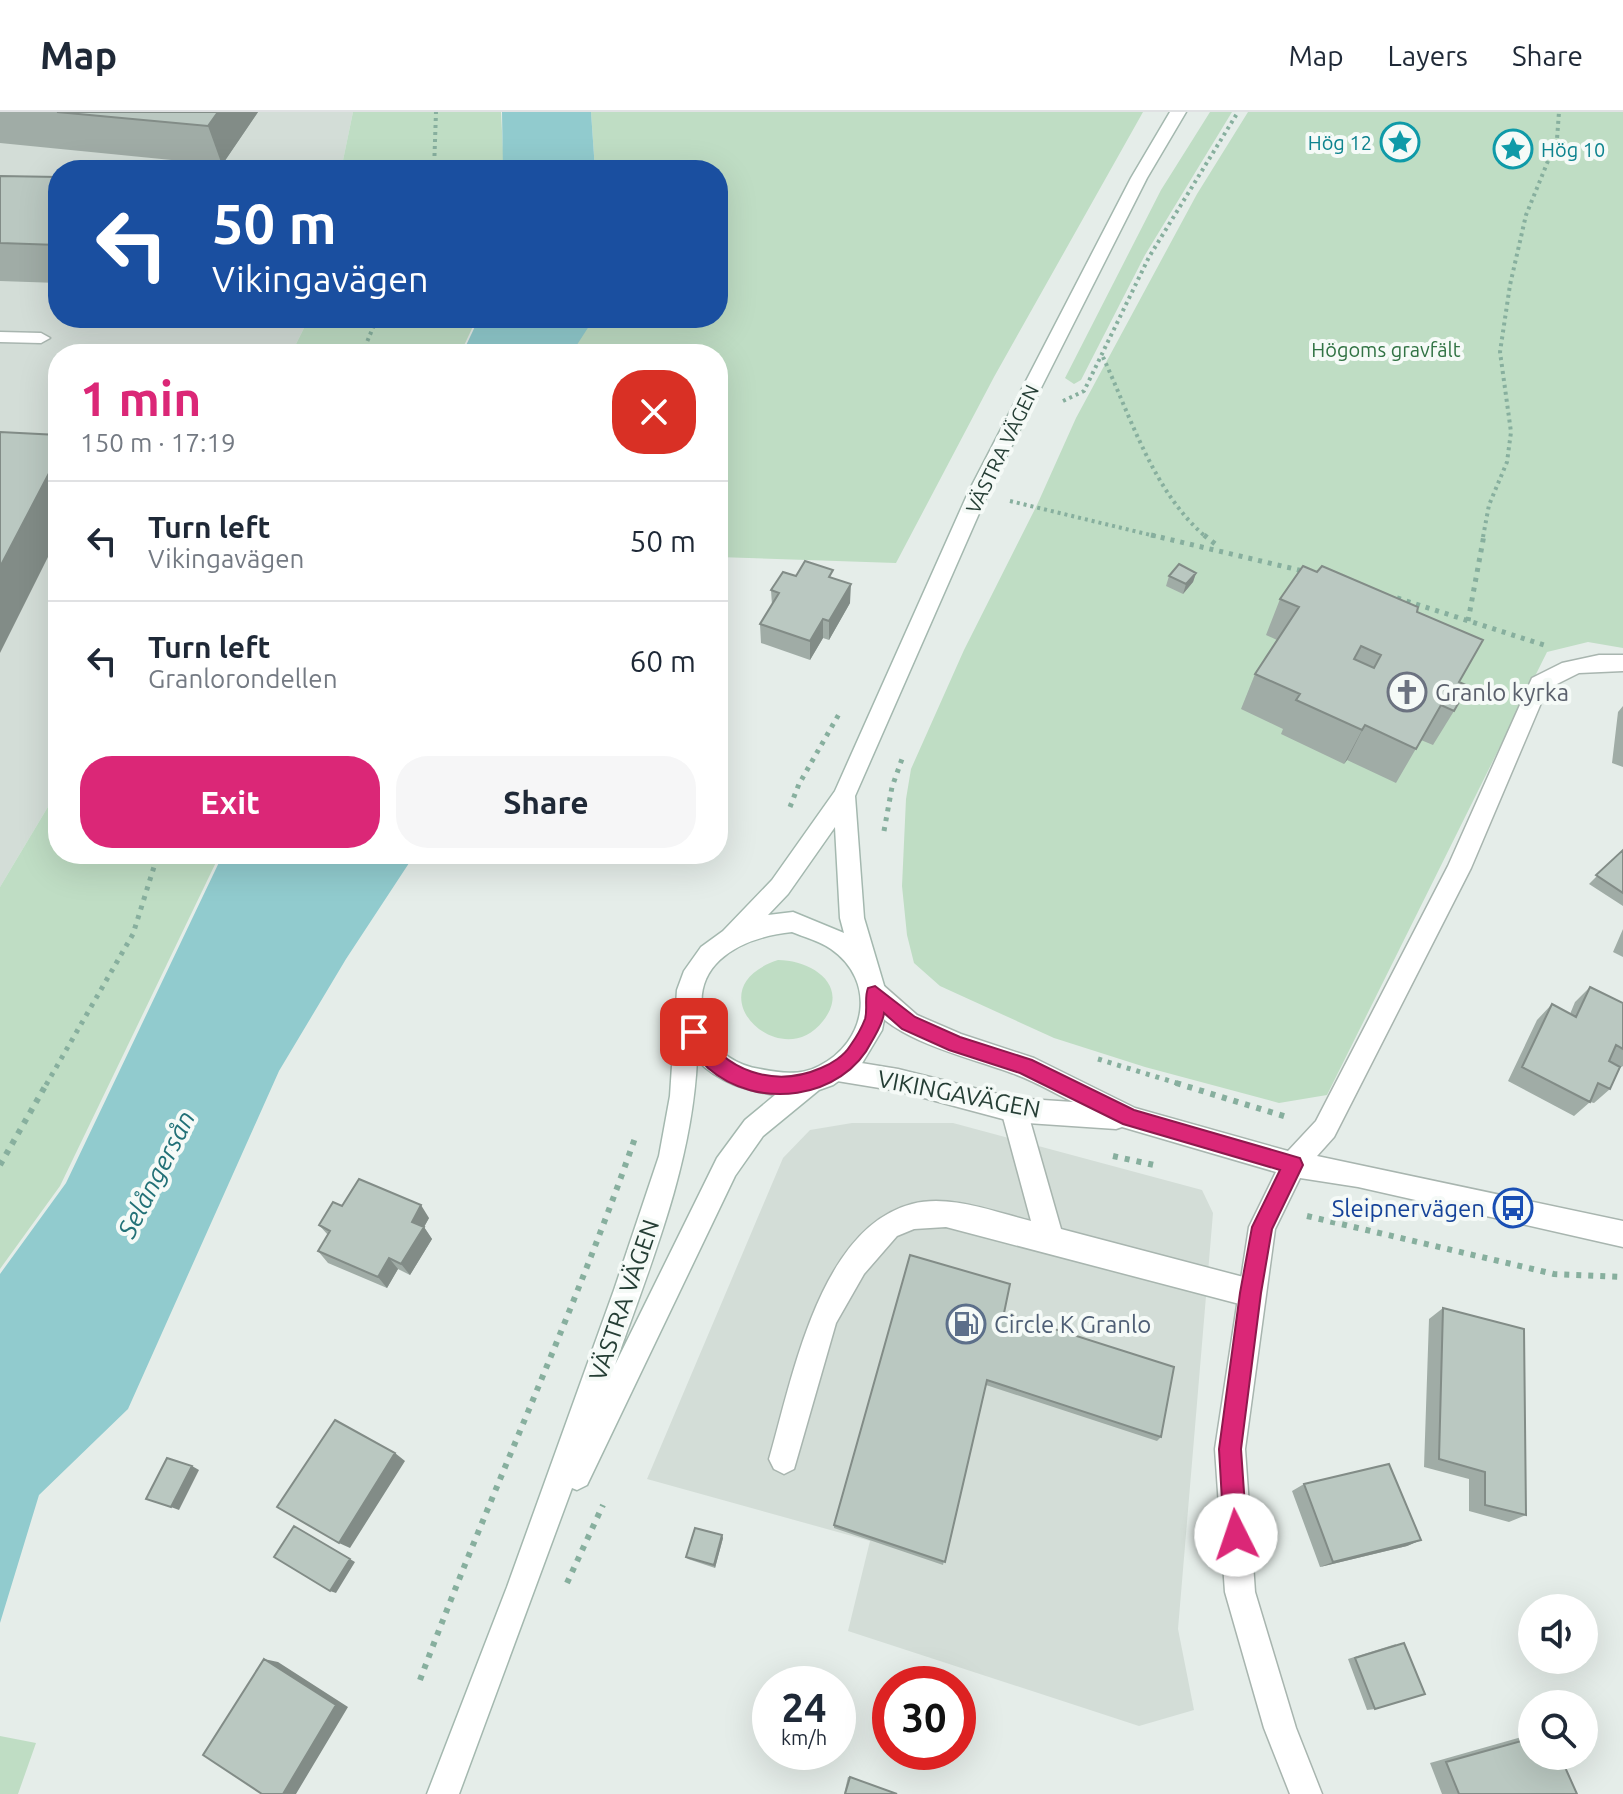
<!DOCTYPE html>
<html lang="en">
<head>
<meta charset="utf-8">
<style>
  body { margin:0; font-family:Ubuntu,sans-serif; background:#f6f6f7; color:#1f2937; height:100vh; display:flex; flex-direction:column; font-size:30px; white-space:nowrap }
  * { box-sizing:border-box; margin:0 }
  p { font-size:26px; color:#747a83 }
  .icon { flex:none; width:44px; height:44px; fill:none; stroke:currentColor; stroke-width:2; stroke-linecap:round; stroke-linejoin:round }
  .map { position:relative; flex:1; overflow:hidden }
  .panel { position:absolute; left:48px; top:232px; width:680px; height:520px; display:flex; flex-direction:column; background:#fff; border-radius:32px; box-shadow:0 8px 32px #0002 }
  .panel>* { flex:none }
  .top-card { position:absolute; left:48px; top:48px; width:680px; height:168px; border-radius:32px; box-shadow:0 8px 32px #0002; background:#1a4fa0; color:#fff; overflow:hidden }
  .controls { position:absolute; left:1518px; top:1482px; display:grid; gap:16px }
  .controls a { display:grid; place-items:center; width:80px; height:80px; border-radius:50%; background:#fff; box-shadow:0 8px 32px #0002; font-size:40px }
  .speed { position:absolute; left:752px; top:1554px; display:flex; gap:16px; font-size:40px; font-weight:700; text-align:center }
  .speed>* { display:grid; place-content:center; width:104px; height:104px; border-radius:50%; background:#fff; box-shadow:0 8px 32px #0002; line-height:1 }
  .speed small { font-size:20px; font-weight:400 }
  .speed .limit { border:12px solid #d22; background:#fff; color:#111 }
  .pin { position:absolute; display:grid; place-items:center; width:68px; height:68px; color:#fff; margin:-34px; border-radius:16px; box-shadow:0 4px 12px #0006 }
  .me { position:absolute; width:88px; margin:-44px; rotate:356deg; stroke-linejoin:round; filter:drop-shadow(0 0 6px #0008) }
  .turn { display:flex; align-items:center; gap:28px; height:168px; padding:0 32px; font-size:36px }
  .turn .icon { width:104px; height:104px; stroke-width:2.5 }
  .turn b { display:block; font-size:56px; line-height:68px }
  .round { display:grid; place-items:center; flex:none; width:84px; height:84px; border-radius:32px; background:#f6f6f7 }
  .summary { display:flex; align-items:center; justify-content:space-between; height:136px; padding:0 32px }
  h1 { font-size:48px; font-weight:700; line-height:60px; color:#db2777 }
  .action { display:flex; gap:16px; margin-top:auto; padding:16px 32px }
  .action a { flex:1; height:92px; border-radius:32px; background:#db2777; color:#fff; font-size:32px; font-weight:700; line-height:92px; text-align:center }
  .action a+a { background:#f6f6f7; color:#1f2937 }
  ul { padding:0; list-style:none }
  li { display:flex; align-items:center; gap:24px; height:120px; padding:0 32px; border-top:2px solid #e0e1e3 }
  li div { flex:1 }
  li b { display:block; font-size:30px }
  li em { font-style:normal }
  header { display:flex; align-items:center; gap:48px; box-sizing:border-box; height:112px; padding:0 40px; background:#fff; border-bottom:2px solid #e0e1e3 }
  header strong { font-size:38px }
  nav { display:flex; gap:44px; margin-inline-start:auto; font-size:28px }
  .map>svg:first-child { display:block }
  .built { fill:#d3ddd7 }
  .green { fill:#bfddc4 }
  .water { fill:#91cbce }
  .lines { fill:none; stroke-linecap:round; stroke-linejoin:round }
  .lane-casing { stroke:#a8b5af; stroke-width:3 }
  .street-casing { stroke:#a8b5af; stroke-width:3 }
  .secondary-casing { stroke:#a4b8af; stroke-width:3 }
  .path-far2 { stroke:#87af9e; stroke-width:4; stroke-dasharray:3 4; stroke-linecap:butt }
  .path-far1 { stroke:#87af9e; stroke-width:5; stroke-dasharray:4 6; stroke-linecap:butt }
  .path { stroke:#87af9e; stroke-width:6; stroke-dasharray:5 7; stroke-linecap:butt }
  .lane { fill:#fff; fill-rule:evenodd }
  .street { fill:#fff; fill-rule:evenodd }
  .secondary { fill:#fff; fill-rule:evenodd }
  .wall { fill:#a0aca6 }
  .shaded-wall { fill:#828c87 }
  .building { fill:#bac8c1; stroke:#828c87; stroke-width:2; fill-rule:evenodd }
  .route { fill:#db2777; stroke:#8e194d; stroke-width:2 }
  .labels { text-anchor:middle; dominant-baseline:central; stroke-width:8; stroke-linejoin:round; paint-order:stroke }
  .far-culture-label { font-size:20px; fill:#0d838f; stroke:#f5faf7; text-anchor:end }
  .far-park-label { font-size:20px; fill:#317344; stroke:#f5faf7 }
  .far-street-label { font-size:20px; fill:#253e35; stroke:#f5faf7 }
  .worship-label { font-size:24px; fill:#5b616d; stroke:#f5faf7; text-anchor:start }
  .street-label { font-size:24px; fill:#253e35; stroke:#f5faf7 }
  .transit-label { font-size:24px; fill:#164399; stroke:#f5faf7; text-anchor:end }
  .service-label { font-size:24px; fill:#4e5e75; stroke:#f5faf7; text-anchor:start }
  .water-label { font-size:26px; font-style:italic; fill:#227177; stroke:#f5faf7 }
</style>
</head>
<body>
<header>
<strong>Map</strong>
<nav><a>Map</a><a>Layers</a><a>Share</a></nav>
</header>
<div class="map">
<svg width="1623" height="1682" viewBox="0 0 1623 1682">
  <rect width="100%" height="100%" fill="#e5ede9"/>
  <!-- built -->
  <path class="built" d="M0,0H353L341,58H58V206H309L291,242H58V678L0,775Z
    M852,1011H953L1202,1078L1213,1101L1178,1517L1194,1598L1139,1614L848,1519L870,1429L647,1367L783,1046L810,1018Z"/>
  <!-- green -->
  <path class="green" d="M353,0H501L504,58H341Z
    M591,0H1143L994,265L896,451L718,445V242H571L592,206H718V58H595Z
    M1210,0H1232L1145,143L1081,268L1074,272L1065,266L1161,78Z
    M1248,0H1623V536L1588,530L1547,540L1327,983L1279,991L1145,955L1054,926L940,874L914,851L907,823L902,774L906,687L911,657L964,538L1037,393L1076,306L1197,82Z
    M309,206H477L460,242H291Z
    M58,678V742H220L60,1074L0,1157V775Z
    M778,848C812,848 851,874 823,909C780,965 691,877 778,848Z
    M0,1624L36,1631L18,1682H0Z"/>
  <!-- water -->
  <path class="water" d="M502,0H591L595,58H503Z
    M479,206H592L593,208L571,242H462Z
    M223,742H415L346,847L279,959L128,1297L39,1383L0,1511V1162L66,1071Z"/>
  <g class="lines">
    <defs>
      <path id="lane" d="M0,220L41,221L50,226L41,231L0,230Z
        M1014,986L1023,990L1027,998L1061,1117L1251,1167L1261,1171L1265,1181L1261,1191L1251,1195L946,1115L914,1117L897,1124L864,1162L836,1211L794,1357L784,1362L774,1357L769,1347C792,1268 819,1116 912,1092C949,1082 995,1100 1031,1109L1001,998L1005,990Z"/>
      <path id="street" d="M1599,543H1623V559L1579,561L1547,577L1471,756L1334,1025L1317,1044L1623,1109V1135L1358,1075L1300,1066L1275,1117L1245,1337L1255,1480L1296,1616L1322,1682H1290L1264,1616L1225,1480L1215,1337L1249,1115L1276,1060L1122,1015L1116,1017L1014,1010L898,979L837,969L828,966L824,958L828,950L837,947L898,957L1014,986L1073,990C1054,981 1036,970 1017,963C972,945 885,929 863,882L866,874L875,871L884,874L917,903L961,922L1034,946L1135,996L1288,1039L1316,1009L1448,754L1532,566L1562,551Z"/>
      <path id="secondary" d="M1170,0H1186L1147,66L988,381L855,684L864,806L888,887L882,918L861,953L833,973L819,978L763,1024L735,1064L587,1373L577,1378L572,1376L459,1682H427L507,1475L614,1178L659,1044L670,984L677,878L684,859L701,835L723,819L772,768L835,679L968,381L1131,66ZM835,715L840,806L844,821L793,800L768,803L788,782ZM792,820C804,825 820,829 831,837C877,869 867,930 819,954C800,964 780,961 760,957C739,954 716,941 708,920C683,856 736,826 792,820ZM697,948C719,971 746,978 775,983L745,1008L717,1046L615,1253C650,1154 692,1054 697,948Z"/>
    </defs>
    <!-- lane casing -->
    <use href="#lane" class="lane-casing"/>
    <!-- street casing -->
    <use href="#street" class="street-casing"/>
    <!-- secondary casing -->
    <use href="#secondary" class="secondary-casing"/>
    <!-- path-far2 -->
    <path class="path-far2" d="M434,58L436,0
      M362,242L377,206
      M1103,245C1131,306 1154,381 1206,425
      M1063,289L1084,279L1149,145L1238,0
      M1010,389L1159,425
      M1483,425L1489,393L1507,350L1511,320L1500,240L1510,173L1526,103L1557,27L1559,0"/>
    <!-- path-far1 -->
    <path class="path-far1" d="M1151,423L1303,459
      M1204,423L1219,435
      M1397,486L1544,533
      M1468,509L1484,423
      M790,695L799,672L839,602
      M884,719L892,675L902,647
      M1098,947L1183,973
      M46,973L133,822L158,742"/>
    <!-- path -->
    <path class="path" d="M1176,971L1287,1005
      M1113,1044L1154,1053
      M0,1053L47,971
      M1307,1104L1554,1162L1623,1165
      M567,1471L603,1393
      M420,1568C488,1386 571,1209 635,1026"/>
    <!-- lane -->
    <use href="#lane" class="lane"/>
    <!-- street -->
    <use href="#street" class="street"/>
    <!-- secondary -->
    <use href="#secondary" class="secondary"/>
  </g>
  <!-- wall -->
  <path class="wall" d="M0,0H258L222,53L0,31Z
    M0,64L58,65V171L0,169Z
    M1196,461L1193,470L1183,482L1166,474L1169,464Z
    M796,464L833,466L850,491L829,528L823,526L810,548L761,531L760,512L772,493L771,478Z
    M1280,487L1417,500L1459,570L1454,599L1433,633L1421,628L1396,671L1347,648L1344,652L1281,622L1283,617L1241,597L1255,562L1277,528L1266,523Z
    M1623,594V655L1612,651L1618,600Z
    M1623,738V794L1589,772Z
    M1623,817V845L1613,840Z
    M1590,875L1623,891V954L1618,957L1610,977L1594,991L1590,990L1574,1004L1508,969L1537,908L1552,892L1570,902L1575,890Z
    M342,1094L429,1106L424,1115L432,1127L410,1163L398,1157L387,1176L328,1151L318,1139L328,1123L319,1113Z
    M1443,1196L1526,1403L1509,1410L1469,1399V1367L1424,1355L1429,1207Z
    M1004,1201L1161,1325L1157,1329L986,1273L943,1453L834,1416V1413Z
    M1304,1372L1421,1428L1407,1434L1320,1455L1292,1379Z
    M723,1426L715,1456L688,1447L686,1445Z
    M1396,1532L1375,1597L1367,1598L1348,1547Z
    M1532,1622V1644L1577,1682H1442L1430,1651Z
    M848,1665H850L897,1682H844Z"/>
  <!-- shaded-wall -->
  <path class="shaded-wall" d="M218,0H258L222,53L208,14Z
    M58,344V425L0,541V455Z
    M1196,461L1193,470L1183,482L1186,472Z
    M851,472L850,491L829,528V509Z
    M823,507V526L810,548V529Z
    M1365,613L1347,648L1344,652L1362,618Z
    M421,1093L429,1106L424,1115L432,1127L410,1163L401,1152L412,1110Z
    M389,1146L398,1157L387,1176L378,1165Z
    M395,1341L405,1349L350,1436L339,1431Z
    M192,1354L199,1358L179,1398L171,1395Z
    M294,1414L355,1450L336,1481L330,1479Z
    M722,1423L723,1426L715,1456L714,1453Z
    M1421,1428L1407,1434L1320,1455L1333,1450Z
    M264,1547L278,1550L348,1595L296,1682H283Z"/>
  <!-- building -->
  <path class="building" d="M57,0H218L208,14Z
    M0,64L58,65V133L0,131Z
    M0,320L58,323V344L0,455Z
    M805,449L833,458L829,465L851,472L829,509L823,507L810,529L760,512L779,481L771,478L783,460L796,464Z
    M1179,452L1196,461L1186,472L1169,464Z
    M1303,454L1317,460L1322,454L1418,495L1417,500L1483,528L1459,570L1468,574L1454,599L1441,593L1416,637L1365,613L1362,618L1296,588L1300,582L1255,562L1299,495L1280,487ZM1361,534L1381,543L1374,556L1354,547Z
    M1623,738V781L1596,763Z
    M1590,875L1623,891V937L1616,933L1609,949L1620,955L1610,977L1598,971L1590,990L1522,955L1552,892L1576,905Z
    M359,1067L421,1093L412,1110L424,1115L401,1152L389,1146L378,1165L318,1139L330,1119L319,1113L333,1090L342,1094Z
    M910,1143L1010,1172L1004,1201L1174,1255L1161,1325L987,1268L945,1450L834,1413Z
    M1443,1196L1524,1217L1526,1403L1485,1393V1360L1439,1347Z
    M335,1308L395,1341L339,1431L277,1395Z
    M167,1346L192,1354L171,1395L146,1387Z
    M1389,1352L1421,1428L1333,1450L1304,1372Z
    M294,1414L350,1447L330,1479L274,1445Z
    M695,1416L722,1423L714,1453L686,1445Z
    M1404,1531L1425,1582L1375,1597L1355,1546Z
    M264,1547L336,1593L283,1682H262L203,1643Z
    M1532,1626V1644H1560L1577,1682H1459L1446,1650Z
    M850,1665L897,1682H845Z"/>
  <!-- route -->
  <path class="route" d="M875,874L915,905L960,925L1032,948L1134,998L1300,1046L1303,1053L1272,1117L1261,1181L1241,1337L1247,1423L1244,1431L1236,1434L1228,1431L1224,1423L1219,1337L1240,1181L1252,1115L1280,1058L1123,1012L1020,961L949,938L902,917L884,901C883,911 877,920 872,929C843,988 757,999 708,956C697,946 691,933 684,920L687,914L694,912L700,914C723,960 775,976 821,956C831,952 844,944 850,934C855,927 862,915 865,907C868,897 864,886 868,876Z"/>
  <!-- icons -->
  <defs>
    <symbol id="sight-ring" viewBox="-11 -11 22 22"><circle r="9.5" fill="#f5faf7" stroke="#0f9aa8" stroke-width="1.5"/><path d="M0-6L1.8-2.2L6-1.7L2.9 1.2L3.7 5.4L0 3.3L-3.7 5.4L-2.9 1.2L-6-1.7L-1.8-2.2Z" fill="#0f9aa8"/></symbol>
    <symbol id="church-ring" viewBox="-11 -11 22 22"><circle r="9.5" fill="#f5faf7" stroke="#6b7280" stroke-width="1.5"/><path d="M-1.2-6h2.4v3.5h3.3v2.4h-3.3V6h-2.4V-.1h-3.3v-2.4h3.3Z" fill="#6b7280"/></symbol>
    <symbol id="bus-ring" viewBox="-11 -11 22 22"><circle r="9.5" fill="#f5faf7" stroke="#1a4fb4" stroke-width="1.5"/><path d="M-5-6H5V4H4V6H2V4H-2V6H-4V4H-5ZM-3.5-4V0h7V-4ZM-3.5 1.2v1.5H-2V1.2ZM2 1.2v1.5H3.5V1.2Z" fill="#1a4fb4"/></symbol>
    <symbol id="fuel-ring" viewBox="-11 -11 22 22"><circle r="9.5" fill="#f5faf7" stroke="#5c6f8a" stroke-width="1.5"/><path d="M-5.5-6h7V0h2V4h1.3V-2.5L3-4.5l.8-.8L6-3V5H2.5V1h-1V6h-7ZM-4.2-4.7v3.2H.2V-4.7Z" fill="#5c6f8a"/></symbol>
  </defs>
  <g fill-rule="evenodd">
    <use href="#sight-ring" x="1378" y="8" width="44" height="44"/>
    <use href="#sight-ring" x="1491" y="15" width="44" height="44"/>
    <use href="#church-ring" x="1385" y="558" width="44" height="44"/>
    <use href="#bus-ring" x="1491" y="1074" width="44" height="44"/>
    <use href="#fuel-ring" x="944" y="1190" width="44" height="44"/>
  </g>
  <g class="labels">
    <!-- far-culture labels -->
    <g class="far-culture-label">
      <text x="1372" y="30">Hög 12</text>
      <text x="1541" y="37" text-anchor="start">Hög 10</text>
    </g>
    <!-- far-park labels -->
    <g class="far-park-label">
      <text x="1386" y="237">Högoms gravfält</text>
    </g>
    <!-- far-street labels -->
    <g class="far-street-label">
      <text transform="translate(1002 337) rotate(-64)">VÄSTRA VÄGEN</text>
    </g>
    <!-- worship labels -->
    <g class="worship-label">
      <text x="1435" y="580">Granlo kyrka</text>
    </g>
    <!-- street labels -->
    <g class="street-label">
      <text transform="translate(959 982) rotate(11)">VIKINGAVÄGEN</text>
      <text transform="translate(624 1188) rotate(-71)">VÄSTRA VÄGEN</text>
    </g>
    <!-- transit labels -->
    <g class="transit-label">
      <text x="1485" y="1096">Sleipnervägen</text>
    </g>
    <!-- service labels -->
    <g class="service-label">
      <text x="994" y="1212">Circle K Granlo</text>
    </g>
    <!-- water labels -->
    <g class="water-label">
      <text transform="translate(156 1062) rotate(-63)">Selångersån</text>
    </g>
  </g>
</svg>
<div class="controls">
<a><svg class="icon" aria-label="sound" viewBox="0 0 24 24"><path d="M4 9h4l5-4v14l-5-4H4zM17 9q2 3 0 6"/></svg></a>
<a><svg class="icon" aria-label="search" viewBox="0 0 24 24"><circle cx="10" cy="10" r="6"/><path d="M15 15l6 6"/></svg></a>
</div>
<div class="speed"><div>24<small>km/h</small></div><div class="limit">30</div></div>
<div class="pin" style="left:694px;top:920px;background:#d93025"><svg class="icon" aria-label="arrive" viewBox="0 0 24 24"><path d="M6 21V4h12l-3 4 3 4H6"/></svg></div>
<svg class="me" style="left:1236px;top:1423px" viewBox="-20 -20 40 40"><circle r="19" fill="#fff"/><path d="M0-13L10 11 0 6-10 11z" fill="#db2777"/></svg>
<div class="top-card">
<div class="turn"><svg class="icon" aria-label="left" viewBox="0 0 24 24"><path d="M17 20v-9H6M10 6l-5 5 5 5"/></svg><div><b>50 m</b>Vikingavägen</div></div>
</div>
<section class="panel">
<div class="summary"><div><h1>1 min</h1><p>150 m · 17:19</p></div><a class="round" style="background:#d93025;color:#fff"><svg class="icon" aria-label="close" viewBox="0 0 24 24"><path d="M6 6l12 12M18 6L6 18"/></svg></a></div>
<ul>
<li><svg class="icon" aria-label="left" viewBox="0 0 24 24"><path d="M17 20v-9H6M10 6l-5 5 5 5"/></svg><div><b>Turn left</b><p>Vikingavägen</p></div><em>50 m</em></li>
<li><svg class="icon" aria-label="left" viewBox="0 0 24 24"><path d="M17 20v-9H6M10 6l-5 5 5 5"/></svg><div><b>Turn left</b><p>Granlorondellen</p></div><em>60 m</em></li>
</ul>
<div class="action"><a>Exit</a><a>Share</a></div>
</section>
</div>
</body>
</html>
